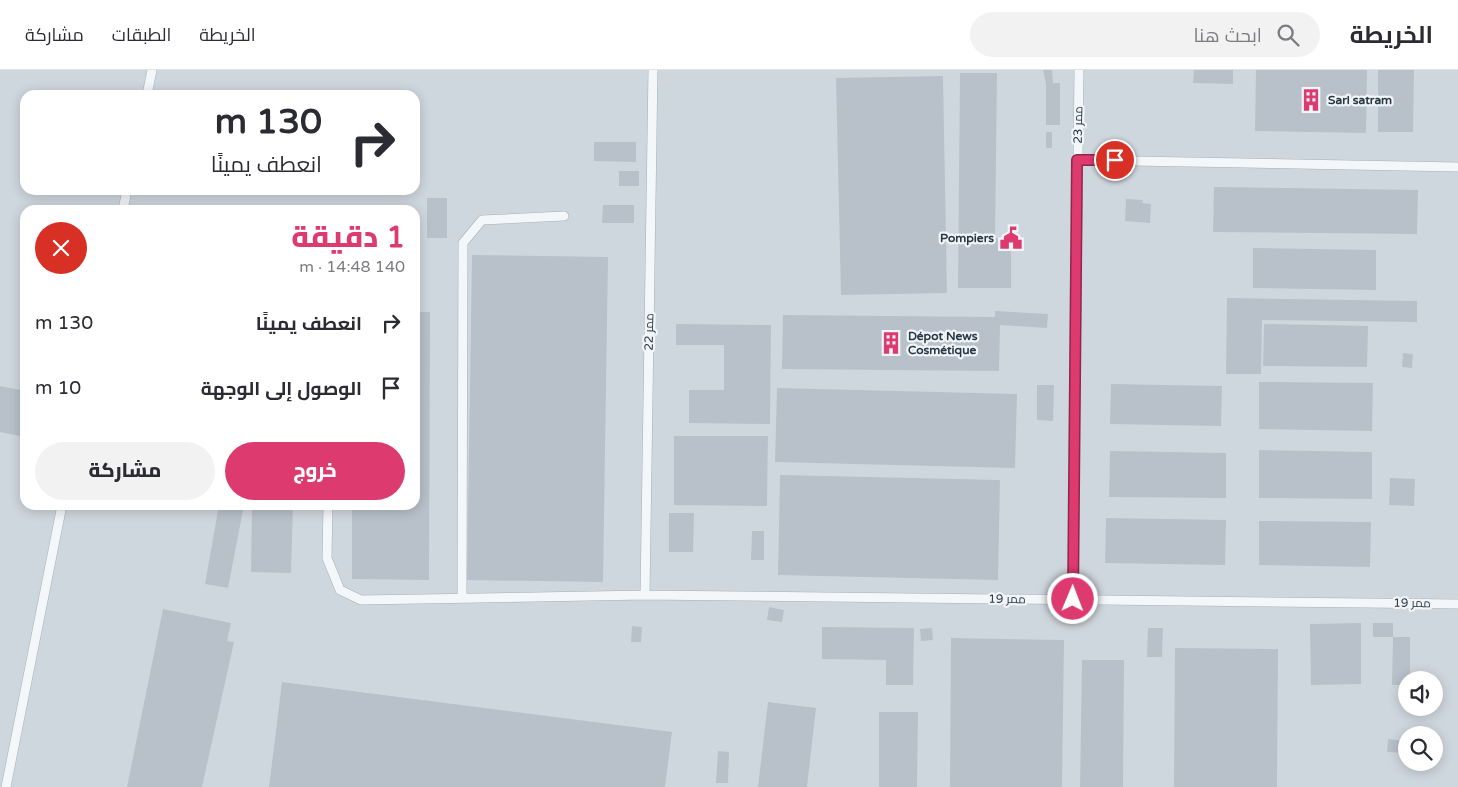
<!DOCTYPE html>
<html lang="ar">
<head>
<meta charset="utf-8">
<style>
  body { margin:0; font-family:"Varela Round",Cairo,sans-serif; background:#f2f2f3; color:#2b2b33; direction:rtl; height:100vh; display:flex; flex-direction:column; font-size:19px; white-space:nowrap }
  * { box-sizing:border-box; margin:0 }
  p { font-size:16px; color:#7c7c81 }
  .icon { flex:none; width:28px; height:28px; fill:none; stroke:currentColor; stroke-width:2; stroke-linecap:round; stroke-linejoin:round }
  .map { position:relative; flex:1; overflow:hidden; direction:ltr }
  .details { position:absolute; left:20px; top:135px; width:400px; height:305px; display:flex; flex-direction:column; background:#fff; border-radius:15px; box-shadow:0 2px 12px #0003; direction:rtl }
  .details>* { flex:none }
  .banner { position:absolute; left:20px; top:20px; width:400px; height:105px; border-radius:15px; box-shadow:0 2px 12px #0003; direction:rtl; background:#fff; color:#2b2b33; overflow:hidden }
  .fabs { position:absolute; left:1398px; top:601px; display:grid; gap:10px }
  .fabs a { display:grid; place-items:center; width:45px; height:45px; border-radius:50%; background:#fff; box-shadow:0 2px 12px #0003; font-size:25px }
  .pin { position:absolute; display:grid; place-items:center; width:42px; height:42px; color:#fff; margin:-21px; border:2px solid #fff; border-radius:50%; box-shadow:0 1px 5px #0007 }
  .me { position:absolute; width:55px; margin:-28px; rotate:1deg; stroke-linejoin:round; filter:drop-shadow(0 0 4px #0008) }
  .turn { display:flex; align-items:center; gap:18px; height:105px; padding:0 15px; font-size:22px }
  .turn .icon { width:65px; height:65px; stroke-width:2.5 }
  .turn b { display:block; font-size:35px; line-height:42px }
  .round { display:grid; place-items:center; flex:none; width:52px; height:52px; border-radius:26px; background:#f2f2f3 }
  .summary { display:flex; align-items:center; justify-content:space-between; height:85px; padding:0 15px }
  h1 { font-size:30px; font-weight:800; line-height:38px; color:#dd3a70 }
  .primary-button { display:flex; gap:10px; margin-top:auto; padding:10px 15px }
  .primary-button a { flex:1; height:58px; border-radius:30px; background:#dd3a70; color:#fff; font-size:20px; font-weight:800; line-height:58px; text-align:center }
  .primary-button a+a { background:#f2f2f3; color:#2b2b33 }
  ul { padding:0; list-style:none }
  li { display:flex; align-items:center; gap:15px; height:65px; padding:0 15px }
  li div { flex:1 }
  li b { display:block; font-size:19px }
  li em { font-style:normal }
  header { display:flex; align-items:center; gap:30px; box-sizing:border-box; height:70px; padding:0 25px; background:#fff; border-bottom:1px solid #e1e1e2 }
  header strong { font-size:24px }
  nav { display:flex; gap:28px; margin-inline-start:auto; font-size:18px }
  .search { width:350px; height:45px; background:#f2f2f3; display:flex; align-items:center; gap:12px; box-sizing:border-box; padding:0 18px; border-radius:28px; color:#7c7c81; font-size:19px }
  .map>svg:first-child { display:block }
  .built { fill:#cfd7de; fill-rule:evenodd }
  .building { fill:#b8c1ca }
  .lines { fill:none; stroke-linecap:round; stroke-linejoin:round }
  .lane-casing { stroke:#a5afb6; stroke-width:10 }
  .lane { stroke:#f4f7f9; stroke-width:9 }
  .route-casing { stroke:#902649; stroke-width:12 }
  .route { stroke:#dd3a70; stroke-width:9 }
  .labels { text-anchor:middle; dominant-baseline:central; stroke-width:4.5; stroke-linejoin:round; paint-order:stroke }
  .poi-label { font-size:12px; font-weight:bold; fill:#273845; stroke:#f1f5f8; text-anchor:start }
  .street-label { font-size:12px; fill:#273845; stroke:#f1f5f8 }
</style>
</head>
<body>
<header>
<strong>الخريطة</strong>
<div class="search"><svg class="icon" aria-label="search" viewBox="0 0 24 24"><circle cx="10" cy="10" r="6"/><path d="M15 15l6 6"/></svg>ابحث هنا</div>
<nav><a>الخريطة</a><a>الطبقات</a><a>مشاركة</a></nav>
</header>
<div class="map">
<svg width="1458" height="717" viewBox="0 0 1458 717">
  <rect width="100%" height="100%" fill="#e1e7eb"/>
  <!-- built -->
  <path class="built" d="M0,0H1458V717H0ZM25,25H415V120H25ZM25,140H415V435H25ZM1406,610H1434V638H1406ZM1406,665H1434V692H1406Z"/>
  <!-- building -->
  <path class="building" d="M1043,0H1052L1053,13H1060V55H1046V14Z
    M1194,0H1233V14L1193,13Z
    M1256,0H1367L1366,63L1255,61Z
    M1378,0H1414L1413,62H1378Z
    M960,3H997L995,168H1011V218H958Z
    M943,6L947,223L841,225L836,8Z
    M1046,62H1052V78H1046Z
    M594,72H636V92L594,91Z
    M619,101H639V116H619Z
    M1214,117L1418,120L1417,164L1213,162Z
    M427,128H447V168H427Z
    M1126,129L1143,130L1142,133L1151,134L1150,153L1125,151Z
    M603,135H634V153H602Z
    M1253,178L1376,180V220L1253,218Z
    M472,185L608,187L603,512L467,510Z
    M1227,228L1417,231V252L1262,250L1261,304H1226Z
    M995,241L1048,244L1047,258L1000,255L999,301L782,299L783,245L995,247Z
    M415,242H430L429,510L352,509V435H415Z
    M676,254L771,255L770,354L689,353V320H724V275H676Z
    M1264,254L1368,256L1367,297L1263,296Z
    M1403,283L1413,284L1412,298L1402,297Z
    M1259,312L1373,313L1372,361L1259,359Z
    M1111,314L1222,316L1221,356L1110,354Z
    M1037,315H1054L1053,351L1037,350Z
    M0,316L25,321V367L0,362Z
    M777,318L1017,324L1015,398L775,392Z
    M674,366H768L767,436L674,435Z
    M1259,380L1372,382V429L1259,428Z
    M1110,381L1226,383V428L1109,427Z
    M780,405L1000,410L998,510L778,505Z
    M1390,408L1415,409L1414,436L1389,435Z
    M219,435H244L228,518L205,514Z
    M252,435H293L291,503L251,502Z
    M669,443H694L693,482H669Z
    M1106,448L1226,450L1225,495L1105,493Z
    M1259,451L1371,452L1370,497L1259,495Z
    M752,461H764V490H751Z
    M769,537L784,540L782,552L767,550Z
    M163,539L231,553L227,571L234,572L202,717H127Z
    M1361,553V614L1311,615L1310,554Z
    M1373,553H1393V567H1373Z
    M632,556L642,557L641,572H631Z
    M822,557L914,558L913,615H886V590L822,589Z
    M932,558L933,570L921,571L920,559Z
    M1148,558H1163L1162,587H1147Z
    M1393,567H1410V610H1406V615H1392Z
    M951,568L1064,570L1062,717H950Z
    M1175,578L1278,579L1277,717H1174Z
    M1082,590H1124L1123,717H1080Z
    M282,612L672,662L665,717H269Z
    M768,632L816,638L807,717H758Z
    M879,642H918L917,717H879Z
    M1388,669L1406,671L1405,683L1387,682Z
    M718,681L729,682L728,713H716Z"/>
  <g class="lines">
    <defs>
      <path id="lane" d="M147,25L152,0
        M1077,90L1458,97
        M123,140L127,120
        M328,435L327,488L340,520L361,530L645,525L1458,534
        M645,525L653,0
        M462,527L463,173L482,150L564,146
        M1073,529L1079,0
        M6,717L62,435"/>
    </defs>
    <!-- lane casing -->
    <use href="#lane" class="lane-casing"/>
    <!-- lane -->
    <use href="#lane" class="lane"/>
  </g>
  <g class="lines">
    <defs>
      <path id="route" d="M1073,529L1077,90H1115"/>
    </defs>
    <!-- route casing -->
    <use href="#route" class="route-casing"/>
    <!-- route -->
    <use href="#route" class="route"/>
  </g>
  <!-- icons -->
  <defs>
    <symbol id="building-bare" viewBox="-9 -9 18 18"><path d="M-4-6H4V6H1V3H-1V6H-4ZM-2.5-4.3h1.7v1.8h-1.7ZM.8-4.3h1.7v1.8H.8ZM-2.5-1h1.7V.8h-1.7ZM.8-1h1.7V.8H.8Z" fill="#dd3a70" stroke="#f1f5f8" stroke-width="2.5" paint-order="stroke"/></symbol>
    <symbol id="civic-bare" viewBox="-9 -9 18 18"><path d="M-.6-6.5H3V-4.5H.6V-3L4-1V1h2V6H-6V1h2V-1L-.6-3ZM-1.2 2.5V6h2.4V2.5Z" fill="#dd3a70" stroke="#f1f5f8" stroke-width="2.5" paint-order="stroke"/></symbol>
  </defs>
  <g fill-rule="evenodd">
    <use href="#building-bare" x="1295" y="14" width="32" height="32"/>
    <use href="#civic-bare" x="995" y="152" width="32" height="32"/>
    <use href="#building-bare" x="875" y="257" width="32" height="32"/>
  </g>
  <g class="labels">
    <!-- poi labels -->
    <g class="poi-label">
      <text x="1328" y="30">Sarl satram</text>
      <text x="994" y="168" text-anchor="end">Pompiers</text>
      <text x="908" y="266">Dépot News<tspan x="908" dy="14">Cosmétique</tspan></text>
    </g>
    <!-- street labels -->
    <g class="street-label">
      <text transform="translate(1078 55) rotate(-89)">ممر 23</text>
      <text transform="translate(649 262) rotate(-89)">ممر 22</text>
      <text transform="translate(1007 529) rotate(1)">ممر 19</text>
      <text transform="translate(1412 533) rotate(1)">ممر 19</text>
    </g>
  </g>
</svg>
<div class="fabs">
<a><svg class="icon" aria-label="sound" viewBox="0 0 24 24"><path d="M4 9h4l5-4v14l-5-4H4zM17 9q2 3 0 6"/></svg></a>
<a><svg class="icon" aria-label="search" viewBox="0 0 24 24"><circle cx="10" cy="10" r="6"/><path d="M15 15l6 6"/></svg></a>
</div>
<div class="pin" style="left:1115px;top:90px;background:#d93025"><svg class="icon" aria-label="arrive" viewBox="0 0 24 24"><path d="M6 21V4h12l-3 4 3 4H6"/></svg></div>
<svg class="me" style="left:1073px;top:529px" viewBox="-20 -20 40 40"><circle r="17" fill="#dd3a70" stroke="#fff" stroke-width="3"/><path d="M0-11L8 9 0 5-8 9z" fill="#fff"/></svg>
<div class="banner">
<div class="turn"><svg class="icon" aria-label="right" viewBox="0 0 24 24"><path d="M7 20v-9h11M14 6l5 5-5 5"/></svg><div><b>130 m</b>انعطف يمينًا</div></div>
</div>
<section class="details">
<div class="summary"><div><h1>1 دقيقة</h1><p>140 m · 14:48</p></div><a class="round" style="background:#d93025;color:#fff"><svg class="icon" aria-label="close" viewBox="0 0 24 24"><path d="M6 6l12 12M18 6L6 18"/></svg></a></div>
<ul>
<li><svg class="icon" aria-label="right" viewBox="0 0 24 24"><path d="M7 20v-9h11M14 6l5 5-5 5"/></svg><div><b>انعطف يمينًا</b></div><em>130 m</em></li>
<li><svg class="icon" aria-label="arrive" viewBox="0 0 24 24"><path d="M6 21V4h12l-3 4 3 4H6"/></svg><div><b>الوصول إلى الوجهة</b></div><em>10 m</em></li>
</ul>
<div class="primary-button"><a>خروج</a><a>مشاركة</a></div>
</section>
</div>
</body>
</html>
